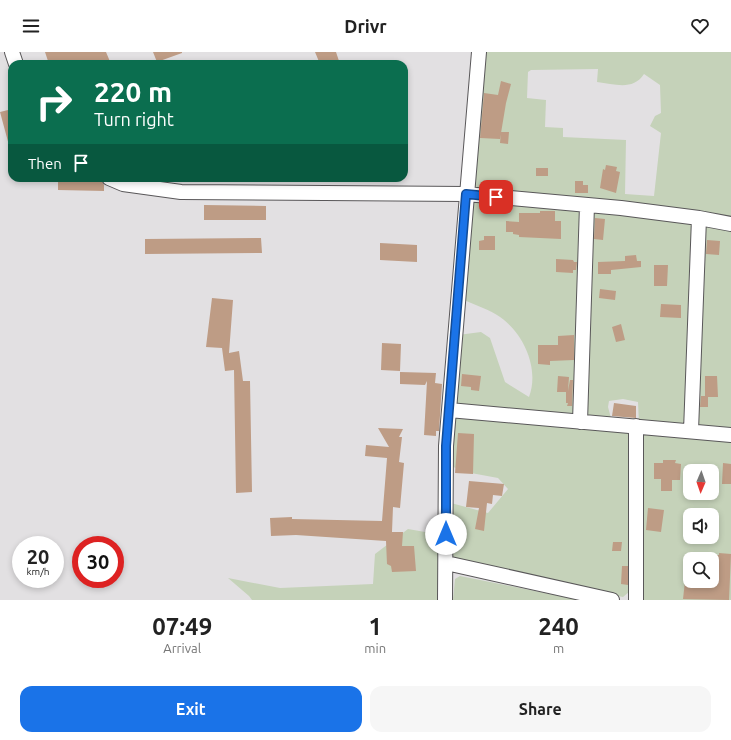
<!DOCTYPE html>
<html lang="en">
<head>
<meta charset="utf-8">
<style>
  body { margin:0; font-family:Ubuntu,sans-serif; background:#f6f6f6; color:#222; height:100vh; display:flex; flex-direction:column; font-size:15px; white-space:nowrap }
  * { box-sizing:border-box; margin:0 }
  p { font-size:13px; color:#767676 }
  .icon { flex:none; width:22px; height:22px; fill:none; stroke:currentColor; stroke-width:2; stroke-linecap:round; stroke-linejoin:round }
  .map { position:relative; height:548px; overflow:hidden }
  .panel { display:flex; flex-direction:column; background:#fff; flex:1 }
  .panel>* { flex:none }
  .hud { position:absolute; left:8px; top:8px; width:400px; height:122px; border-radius:12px; box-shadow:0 2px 6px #0003; background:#0b6e4f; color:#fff; overflow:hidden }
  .needle { width:26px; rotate:182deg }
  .fabs { position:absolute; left:683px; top:412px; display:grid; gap:8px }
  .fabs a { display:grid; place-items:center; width:36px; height:36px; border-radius:8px; background:#fff; box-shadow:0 2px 6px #0003; font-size:20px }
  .speed { position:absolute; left:12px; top:484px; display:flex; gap:8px; font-size:20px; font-weight:700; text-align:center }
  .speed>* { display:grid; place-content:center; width:52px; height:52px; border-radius:50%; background:#fff; box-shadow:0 2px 6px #0003; line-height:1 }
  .speed small { font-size:10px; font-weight:400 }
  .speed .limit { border:6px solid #d22; background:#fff; color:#111 }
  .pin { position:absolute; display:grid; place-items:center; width:34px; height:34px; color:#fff; margin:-17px; border-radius:8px; box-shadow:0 2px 6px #0006 }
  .me { position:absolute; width:44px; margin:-22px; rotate:0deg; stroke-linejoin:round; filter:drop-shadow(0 0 3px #0008) }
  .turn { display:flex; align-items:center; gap:14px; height:84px; padding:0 20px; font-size:18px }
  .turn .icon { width:52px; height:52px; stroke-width:2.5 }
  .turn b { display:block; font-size:28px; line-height:34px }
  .then { display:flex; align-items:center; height:38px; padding:0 20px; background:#0003; gap:8px; font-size:15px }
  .eta { display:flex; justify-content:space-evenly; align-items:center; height:68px; text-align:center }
  .eta b { font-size:24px; font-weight:700; line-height:28px }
  .primary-button { display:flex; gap:8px; margin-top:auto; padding:8px 20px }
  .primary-button a { flex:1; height:46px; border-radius:12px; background:#1a73e8; color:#fff; font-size:16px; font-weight:700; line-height:46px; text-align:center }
  .primary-button a+a { background:#f6f6f6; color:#222 }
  header { display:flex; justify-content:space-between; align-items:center; height:52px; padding:0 20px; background:#fff; font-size:18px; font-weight:700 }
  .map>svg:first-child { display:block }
  .green { fill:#c5d2b9; fill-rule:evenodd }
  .building { fill:#be9c85 }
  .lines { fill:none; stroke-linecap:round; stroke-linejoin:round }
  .minor-casing { stroke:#595759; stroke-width:16 }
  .minor { stroke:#fff; stroke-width:14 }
  .route-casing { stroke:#114b97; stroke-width:10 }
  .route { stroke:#1a73e8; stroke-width:7 }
</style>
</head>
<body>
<header><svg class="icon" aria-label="menu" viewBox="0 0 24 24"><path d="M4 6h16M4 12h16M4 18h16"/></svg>Drivr<svg class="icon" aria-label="heart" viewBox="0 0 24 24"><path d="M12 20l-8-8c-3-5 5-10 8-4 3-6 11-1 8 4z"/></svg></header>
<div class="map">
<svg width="731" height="548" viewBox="0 0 731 548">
  <rect width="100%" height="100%" fill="#e2e0e2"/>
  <!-- green -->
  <path class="green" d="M483,0H731V166L473,138ZM598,17L597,30C615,32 633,39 644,22L660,33L661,61L655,64L650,74L661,81L654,144L625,142L626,88L563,85V76L545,75L546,48L527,46L528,20L531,18Z
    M468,147L580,158L577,363L453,352L458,283L481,280L490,286L505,330L529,345C540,316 523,279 497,263C486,256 472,252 460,246Z
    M592,156L693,170L688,375L639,372L638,350L623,347L609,349L608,355L612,370L587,366Z
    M702,172L731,176V379L695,376Z
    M460,363L631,380L633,479L629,540L623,545L450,508L451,451L488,461L508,437L498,426L471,421L450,414L453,366Z
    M640,380L731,389V548H640ZM690,419H712V441H690ZM690,463H712V485H690ZM690,507H712V529H690Z
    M408,477L442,483L440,548H252L249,544L228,526L280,536L373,532L375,502Z
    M460,524L580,548H453L455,527Z"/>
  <!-- building -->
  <path class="building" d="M45,0H106L111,12H49Z
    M153,0H182V1L157,10Z
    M315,0H336L340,12H320Z
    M501,29L511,32L506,51L500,87L480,86L484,41L498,43Z
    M12,57V97H10L0,60Z
    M501,80H509L508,92L500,91Z
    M606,113L617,115L616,119L620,120L616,141L600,136L603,117L605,118Z
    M536,116H548V124H536Z
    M58,126L101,127L104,133V139L58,138Z
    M575,129H583V133H588V141H575Z
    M204,153L266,154V168H204Z
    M540,159H555V169H561V187L519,185V183L513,182V180H506V169L519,170V161H540Z
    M595,166L605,167L603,188L594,187Z
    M484,184H495V198H479V189L484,188Z
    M261,186L262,201L145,202V187Z
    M707,188L720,189L719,203L706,202Z
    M380,191L417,193V210L380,208Z
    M636,203L637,209H641V215L611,218V222H598V210L625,209V204Z
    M556,207L573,208L574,210H577L576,218H573V221L556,220Z
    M654,213H668L667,234H654Z
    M600,237L616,239L615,248L599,246Z
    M212,246L233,248L229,301L239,299L243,329H250L252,440L236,441L234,318L225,319L222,296L206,295Z
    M661,252L681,253V266L660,265Z
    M621,272L625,288L616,290L612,275Z
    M574,283V308L550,309V313L538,312V293H558V284Z
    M382,291L401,292L400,319L381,318Z
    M400,320L436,321L435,331L442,332L439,379H436V384L424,383L427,329L425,333L400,332Z
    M462,322L481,324L479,339L471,338V335L461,334Z
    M558,324L569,325L568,339L570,328H573L572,354H567L568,351H566V340H557Z
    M705,324H717L718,345H708V355H700L701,344H705Z
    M614,351L636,354V366L612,364Z
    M378,376L403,377L399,385H402L399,410L404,411L400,456L393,455L392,480H403L402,494H414L416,519L392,520L391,514L387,512L386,489L296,483L271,484L270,466L292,465V467L382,469L387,406L365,404L366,393L389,395Z
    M458,381L474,382L473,422L455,421Z
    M663,408H676L675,411L681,412L680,428H672V439H661V427H654V411H663Z
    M723,411L731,412V432H722Z
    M469,429L504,432L502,444L493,443L492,452L487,451L484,479L475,477L479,456L466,455Z
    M648,456L664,458L661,480L646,478Z
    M613,490H622L621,499H612Z
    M719,501L731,502L729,548L683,547L685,529H712V503H719Z
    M622,514H628V533L621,532Z"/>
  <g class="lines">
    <defs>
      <path id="minor" d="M12,0L16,12
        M109,126L123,132L181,140L466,142L621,156L699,166L731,172
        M449,358L731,383
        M580,370L587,153
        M691,379L699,166
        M446,511L612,548
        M445,548L446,394L479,0
        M636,548V374"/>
    </defs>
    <!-- minor casing -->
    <use href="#minor" class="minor-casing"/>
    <!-- minor -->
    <use href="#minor" class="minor"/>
  </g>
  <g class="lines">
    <defs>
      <path id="route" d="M446,482V394L466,142L496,145"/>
    </defs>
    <!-- route casing -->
    <use href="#route" class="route-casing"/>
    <!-- route -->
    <use href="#route" class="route"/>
  </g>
</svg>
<div class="fabs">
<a><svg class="needle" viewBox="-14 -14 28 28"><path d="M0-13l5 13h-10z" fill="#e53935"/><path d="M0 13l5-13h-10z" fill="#767676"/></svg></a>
<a><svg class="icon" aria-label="sound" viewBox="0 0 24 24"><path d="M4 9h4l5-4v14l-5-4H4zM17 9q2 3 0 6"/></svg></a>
<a><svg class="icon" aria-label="search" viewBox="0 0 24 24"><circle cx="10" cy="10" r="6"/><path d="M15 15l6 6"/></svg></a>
</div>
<div class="speed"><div>20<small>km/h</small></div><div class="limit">30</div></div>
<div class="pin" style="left:496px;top:145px;background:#d93025"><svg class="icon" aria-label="arrive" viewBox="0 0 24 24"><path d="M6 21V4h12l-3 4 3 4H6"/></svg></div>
<svg class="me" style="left:446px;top:482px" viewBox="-20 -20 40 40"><circle r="19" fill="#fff"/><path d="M0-13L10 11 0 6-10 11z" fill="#1a73e8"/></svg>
<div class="hud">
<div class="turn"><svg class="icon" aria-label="right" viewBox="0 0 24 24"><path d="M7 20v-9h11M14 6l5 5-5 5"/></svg><div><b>220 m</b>Turn right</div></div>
<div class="then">Then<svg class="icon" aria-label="arrive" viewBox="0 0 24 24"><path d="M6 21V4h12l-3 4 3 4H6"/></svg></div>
</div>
</div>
<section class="panel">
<div class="eta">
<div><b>07:49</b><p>Arrival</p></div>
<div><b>1</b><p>min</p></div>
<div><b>240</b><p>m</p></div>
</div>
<div class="primary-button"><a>Exit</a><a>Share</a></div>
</section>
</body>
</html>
